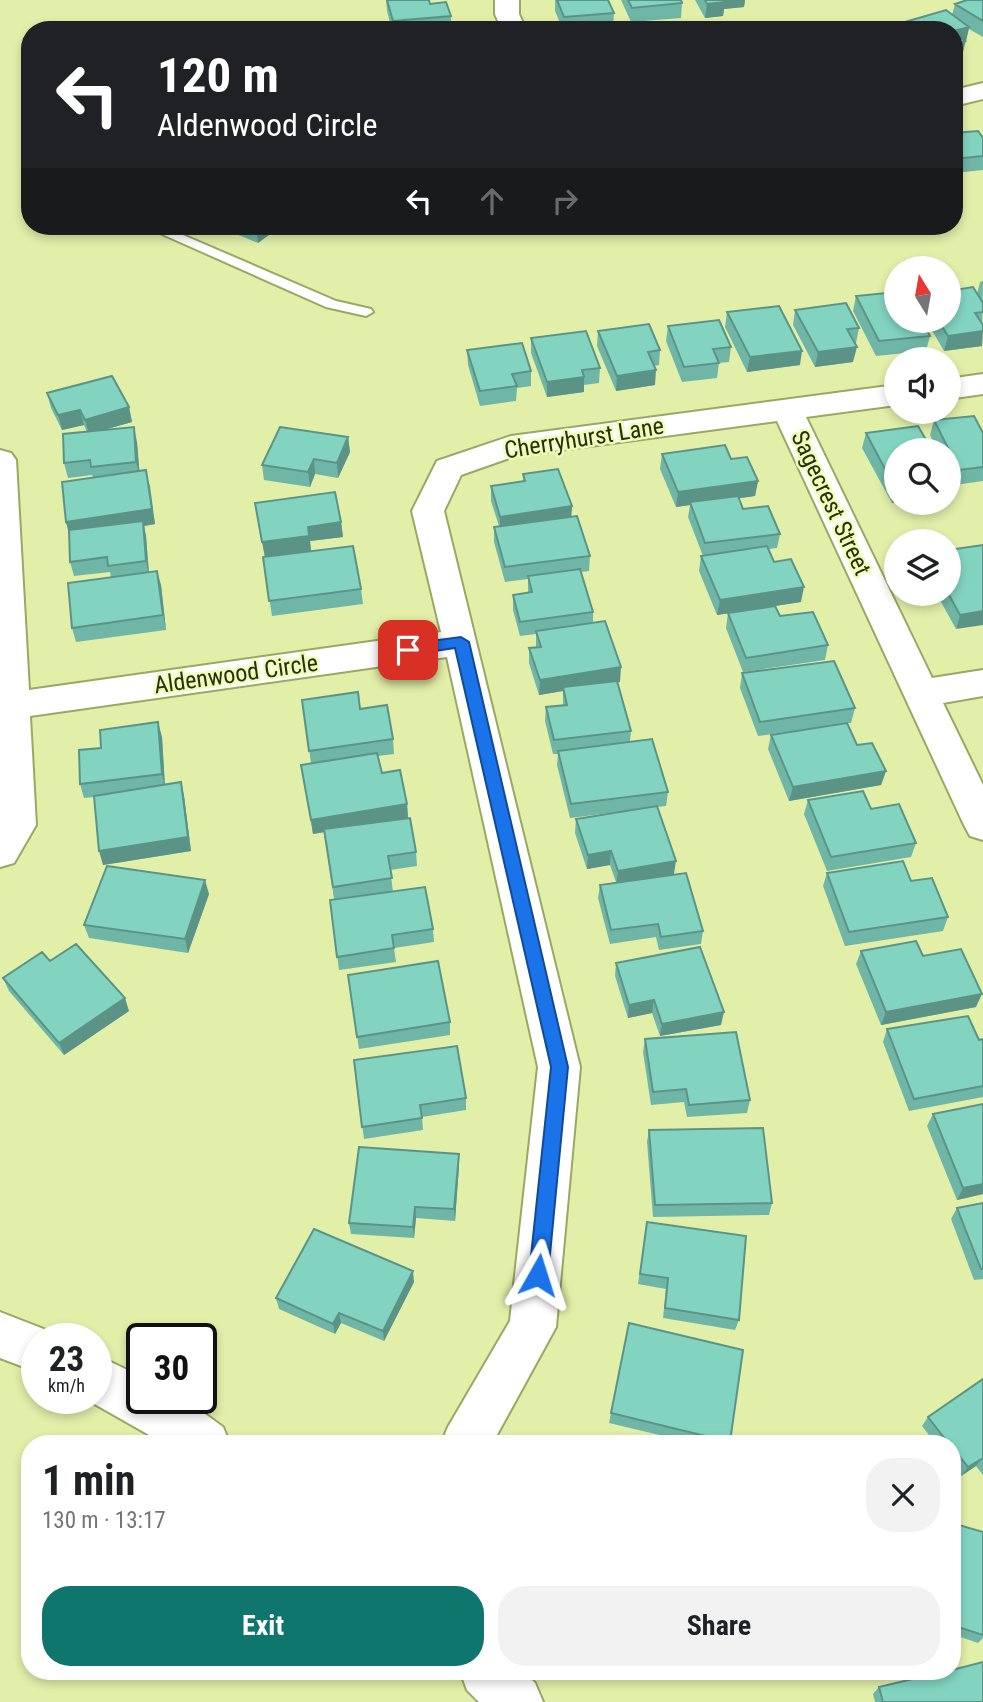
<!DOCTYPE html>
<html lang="en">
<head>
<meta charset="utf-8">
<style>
  body { margin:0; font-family:"Roboto Condensed",sans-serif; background:#f2f2f2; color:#202124; height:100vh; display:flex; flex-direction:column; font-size:26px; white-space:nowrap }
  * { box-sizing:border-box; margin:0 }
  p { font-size:23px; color:#757577 }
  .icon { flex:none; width:38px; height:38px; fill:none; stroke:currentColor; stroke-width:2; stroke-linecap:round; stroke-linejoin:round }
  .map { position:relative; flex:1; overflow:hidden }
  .drawer { position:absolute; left:21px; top:1435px; width:940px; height:245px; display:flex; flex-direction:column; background:#fff; border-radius:28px; box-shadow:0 4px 10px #0003 }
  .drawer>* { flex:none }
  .top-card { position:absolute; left:21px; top:21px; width:942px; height:214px; border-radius:28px; box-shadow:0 4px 10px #0003; background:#202124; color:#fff; overflow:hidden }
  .needle { width:46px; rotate:349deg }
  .fabs { position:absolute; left:884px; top:256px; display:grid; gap:14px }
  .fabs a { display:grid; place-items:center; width:77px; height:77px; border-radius:50%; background:#fff; box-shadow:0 4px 10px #0003; font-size:35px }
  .speed { position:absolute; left:21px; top:1323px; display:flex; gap:14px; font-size:35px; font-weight:700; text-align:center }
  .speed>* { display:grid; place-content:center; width:91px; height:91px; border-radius:50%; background:#fff; box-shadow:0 4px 10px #0003; line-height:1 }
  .speed small { font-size:18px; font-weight:400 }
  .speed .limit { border:4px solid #111; border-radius:10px; background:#fff; color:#111 }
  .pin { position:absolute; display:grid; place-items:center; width:60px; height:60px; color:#fff; margin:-30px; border-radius:14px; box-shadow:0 4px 10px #0006 }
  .me { position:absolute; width:77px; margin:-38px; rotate:6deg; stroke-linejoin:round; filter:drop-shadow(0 0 5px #0008) }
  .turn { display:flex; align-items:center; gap:24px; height:147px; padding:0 21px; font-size:32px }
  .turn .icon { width:91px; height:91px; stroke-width:2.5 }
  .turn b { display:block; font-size:49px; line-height:60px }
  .lanes { display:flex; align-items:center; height:66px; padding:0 21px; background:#0003; justify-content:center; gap:35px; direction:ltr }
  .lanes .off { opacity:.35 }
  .round { display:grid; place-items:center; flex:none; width:74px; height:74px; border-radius:28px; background:#f2f2f2 }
  .overview { display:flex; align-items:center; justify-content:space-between; height:119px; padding:0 21px }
  h1 { font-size:42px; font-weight:700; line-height:52px }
  .cta { display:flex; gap:14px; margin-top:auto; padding:14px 21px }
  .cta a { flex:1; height:80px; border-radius:28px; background:#0f766e; color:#fff; font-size:28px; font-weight:700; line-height:80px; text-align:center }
  .cta a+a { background:#f2f2f2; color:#202124 }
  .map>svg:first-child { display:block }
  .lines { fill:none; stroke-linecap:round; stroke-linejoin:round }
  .lane-casing { stroke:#9ba764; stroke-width:4 }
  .street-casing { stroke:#9ba764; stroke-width:4 }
  .secondary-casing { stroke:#9ba764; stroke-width:4 }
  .lane { fill:#fff; fill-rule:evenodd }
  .street { fill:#fff; fill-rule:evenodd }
  .secondary { fill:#fff; fill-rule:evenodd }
  .wall { fill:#70b6a6 }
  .shaded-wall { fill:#5b9487 }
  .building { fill:#82d4c1; stroke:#5b9487; stroke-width:2 }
  .route { fill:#1a73e8; stroke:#114b97; stroke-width:2 }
  .labels { text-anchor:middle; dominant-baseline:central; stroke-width:5; stroke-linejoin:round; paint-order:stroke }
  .street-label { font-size:24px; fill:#292e12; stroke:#effdb6 }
</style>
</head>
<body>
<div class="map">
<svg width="983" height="1702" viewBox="0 0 983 1702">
  <rect width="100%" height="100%" fill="#e2efa9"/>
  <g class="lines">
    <defs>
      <path id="lane" d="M144,226H162L336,301L371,309L373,312L366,316L326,307Z"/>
      <path id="street" d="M495,0H519V14L526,30H502L495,14Z
        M983,83V99L954,106V90Z
        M983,374V394L948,399V379Z
        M896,385V405L806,417L932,678L983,670V696L943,703L983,785V840L970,836L964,825L777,421L515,456L461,475L444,511L580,1067L556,1327L492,1444H441L448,1427L510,1321L538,1067L447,657L30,716L36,825L14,863L0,867V450L11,453L16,460L29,690L441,632L412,511L437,461L511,436Z"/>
      <path id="secondary" d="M0,1312L54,1333L56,1339H37V1372L0,1358Z
        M96,1355L142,1377V1398L186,1400L223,1427L230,1444H165L84,1398H96Z
        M460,1671H523L535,1683L543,1702H479L467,1690Z"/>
    </defs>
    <!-- lane casing -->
    <use href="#lane" class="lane-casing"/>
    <!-- street casing -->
    <use href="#street" class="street-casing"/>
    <!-- secondary casing -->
    <use href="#secondary" class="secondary-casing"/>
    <!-- lane -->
    <use href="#lane" class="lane"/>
    <!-- street -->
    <use href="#street" class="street"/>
    <!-- secondary -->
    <use href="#secondary" class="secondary"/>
  </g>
  <!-- wall -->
  <path class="wall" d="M386,0H429L430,4L451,16V30H392L387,11Z
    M555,0H608L614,13L613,27L586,30H563L555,11Z
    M621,0H681L682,3L681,18L631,22Z
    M695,0H745L744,7L724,9L723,16L705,18Z
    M983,0V37L969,29L962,56L954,58V30H903L905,22L952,15L955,4Z
    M954,133L983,138V170L954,173Z
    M217,226H281L258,243Z
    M983,281L982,346L944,351L926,320H948L977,294L980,282Z
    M856,296L930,336L926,351L876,356L853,311Z
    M795,310L859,328L856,343H854L853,362L815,367L793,325Z
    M727,312L800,365L747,372L725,327Z
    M668,326L731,347L729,362L719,363L717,378L682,382L666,341Z
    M598,331L660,350L659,365L654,366L655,385L616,391L597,346Z
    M531,338L600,368L599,383L584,385V392L547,397L531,353Z
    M467,350L531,371V386L517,388L516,401L480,406L468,365Z
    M47,393L129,407L132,422L104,430L137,442L139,471L150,485L155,524L144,526L146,536L149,572L161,585L166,630L76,642L72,628L111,577L110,572L74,576L70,562L69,535L66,522L93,477L92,475L68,478L64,463L87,432L84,425L62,430L51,408Z
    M934,420L983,433V481L955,485L948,472V450H937L930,435Z
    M918,426L896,502L892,503L862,448L866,433Z
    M348,437L350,452L338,478L315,474L310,487L264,480L262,465Z
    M662,454L731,459L758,481L755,496L739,498L743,509L780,534L777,548L769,549L774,562L801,602L717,615L699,571L701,556H703L688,517L690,505L676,507L660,469Z
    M523,474L572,506L571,517L590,556L589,571L581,572L593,612V623L620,682H617L631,731L630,741L668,792L666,806L657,807L674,874L703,931L701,944L659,950L656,937L610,944L598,898L600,885L616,882L610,865L587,869L575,833L576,819L625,811L570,818L557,765L558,754H553L545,721L546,707L563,705V691L539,695L529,663V648H536V634L520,636L513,610V595L528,593V579L505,582L494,542V527L499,526L491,501V486L523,481Z
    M255,503L341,522L343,537L310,541L311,551L273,556L361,589L363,604L272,616L263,557H265Z
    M983,545L956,629L936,593H948Z
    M728,613L780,616L828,645L825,660L743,672L726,628Z
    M742,673L855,708L851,723H847L857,745L886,771L881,785L789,801L768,749L771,735L815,728L758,736L740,688Z
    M302,700L360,709L393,739L394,754L378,756L382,773L407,804L408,818L416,852L417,866L390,870L393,891L433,929L434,942L394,948L396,962L339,970L330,900L334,899L324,832L313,834L301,765L311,763Z
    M162,737L165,784L181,782L184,796L191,851L103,865L94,797L84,798L80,784L101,748Z
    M808,800L871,809L916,843L911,857L827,871L804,814Z
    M827,873L911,881L948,917L943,931L845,946L823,886Z
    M209,894L188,953L89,938L84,925Z
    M861,951L976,1007L881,1025L856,964Z
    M50,961L129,1011L64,1055L9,991L3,978Z
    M616,963L721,1025L660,1036L652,1013L628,1018L615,976Z
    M348,975L450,1022V1035L359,1049Z
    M887,1029L979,1040L983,1039V1097L909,1111L883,1042Z
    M645,1039L750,1100L747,1113L687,1117L684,1102L651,1105L643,1052Z
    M354,1060L466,1098V1110L422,1117L423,1130L364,1139Z
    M933,1114L983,1194L957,1200L927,1126Z
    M649,1130L772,1203L769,1215L653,1217L647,1142Z
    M459,1166L455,1221L416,1218L414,1238L351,1234L349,1223Z
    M983,1203V1279L974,1280L951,1219L957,1208Z
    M647,1222L739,1320L735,1330L663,1318L666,1289L638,1284Z
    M414,1282L384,1341L341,1323L335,1334L279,1309L276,1298Z
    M629,1323L730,1442L729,1444H697L609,1423Z
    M983,1379V1475L976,1466L961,1476L952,1465V1444H936L922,1426L928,1417Z
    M952,1523L983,1532V1638L978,1643L952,1634Z
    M879,1687L983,1702H875L873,1694Z"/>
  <!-- shaded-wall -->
  <path class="shaded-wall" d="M720,0H745L744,7L724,9L723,16L705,18L707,4Z
    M969,27L966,41L954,45V31Z
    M965,41L962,56L954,58V45Z
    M259,226H281L258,243L256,228Z
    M983,331L982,346L944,351L948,336Z
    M857,347L853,362L815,367L818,352Z
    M802,351L800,365L747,372L750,357Z
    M656,370L655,385L616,391L617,376Z
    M584,377V392L547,397V382Z
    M129,407L132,422L89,434L85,420Z
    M80,410L84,425L62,430L58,415Z
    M134,427L137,442L140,477L136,462Z
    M348,437L350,452L338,478L337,463Z
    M314,459L315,474L310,487L308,472Z
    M146,470L155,524L144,526L146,536L149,576L146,561L70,536L66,522Z
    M758,481L755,496L691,505L690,502V505L676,507L678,492Z
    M895,488L896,502L892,503Z
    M572,506L571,521L500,531V517Z
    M341,522L343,537L310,541L311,551L265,557L262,542L308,527Z
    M157,571L161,585L166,630L163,615Z
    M804,587L801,602L717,615L720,600Z
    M983,611V625L956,629L960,615Z
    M621,667L620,682L564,691L563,687V691L539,695L540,680Z
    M158,722L162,737L165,788L162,774Z
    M886,771L881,785L789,801L793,787Z
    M181,782L184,796L191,851L103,865L99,851Z
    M407,804L408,818L313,834L311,820Z
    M611,851L610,865L587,869L588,855Z
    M676,861L674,874L616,885L618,871Z
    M205,880L209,894L188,953L185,939Z
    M982,994L976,1007L881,1025L886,1012Z
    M125,998L129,1011L64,1055L59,1043Z
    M654,1000L652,1013L628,1018L629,1005Z
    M724,1012L721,1025L660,1036L662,1024Z
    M459,1154V1166L455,1221L454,1209Z
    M983,1184V1194L957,1200L963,1188Z
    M415,1207L416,1218L414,1238L413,1227Z
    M413,1271L414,1282L384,1341L383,1331Z
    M339,1313L341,1323L335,1334L333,1324Z
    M983,1457L976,1466L961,1476L968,1467Z"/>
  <!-- building -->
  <path class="building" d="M387,0H429L430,4L446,2L451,16L393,21Z
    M557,0H608L614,13L564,17Z
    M628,0H681L682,3L632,8Z
    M705,0H723L725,2L707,4Z
    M967,0H983V21L955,4Z
    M946,10L969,27L954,31V30H915L905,22Z
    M892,24L898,30H867Z
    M431,27L432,30H393Z
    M954,34L965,41L954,45Z
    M978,131L983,138V156L954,159V133Z
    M973,287L983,303V312L975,313L983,325V331L948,336L938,320H948V291Z
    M896,292V320H921L930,336L879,341L856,296Z
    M846,303L859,328L847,329L857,347L818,352L795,310Z
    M779,306L802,351L750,357L727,312Z
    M719,320L731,347L713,349L719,363L684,367L668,326Z
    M649,324L660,350L648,352L656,370L617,376L598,331Z
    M586,331L600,368L582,370L584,377L547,382L531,338Z
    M522,343L531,371L512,374L517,386L480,391L467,350Z
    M112,376L129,407L85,420L80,410L58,415L47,393Z
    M974,416L983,433V467L959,470L934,420Z
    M918,426L932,450H896L895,488L866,433Z
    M134,427L136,462L91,467L90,460L64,463L63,434Z
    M280,427L348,437L337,463L314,459L308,472L262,465Z
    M725,445L731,459L747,457L758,481L678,492L662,454Z
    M558,469L572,506L500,517L491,486L525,481L523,474Z
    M146,470L152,509L66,522L62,482Z
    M335,492L341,522L308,527L309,536L262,542L255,503Z
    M738,496L743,509L768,506L780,534L705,543L690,502Z
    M577,516L590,556L505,567L494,527Z
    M143,521L146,561L108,566L107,557L70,562L69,530Z
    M983,545V611L960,615L948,593V550Z
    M353,546L361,589L269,601L263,557Z
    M767,546L774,562L791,559L804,587L720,600L701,556Z
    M580,569L593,612L520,622L513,595L532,592L528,576Z
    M157,571L163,615L72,628L68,583Z
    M775,606L780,616L813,612L828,645L746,658L728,613Z
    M605,621L621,667L540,680L529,648L541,647L536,631Z
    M834,661L855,708L760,722L742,673Z
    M617,681L631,731L554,740L546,707L567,705L563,687Z
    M358,692L360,709L387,705L393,739L309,751L302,700Z
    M158,722L162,774L80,784L79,750L101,748L100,730Z
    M847,723L857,745L872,743L886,771L793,787L771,735Z
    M652,739L668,792L571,804L558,751Z
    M377,753L382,773L400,770L407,804L311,820L301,765Z
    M181,782L188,837L99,851L94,796Z
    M863,791L871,809L899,804L916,843L831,857L808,800Z
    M657,806L676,861L618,871L611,851L588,855L576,819Z
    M410,818L416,852L388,856L392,878L333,887L324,829Z
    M903,861L911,881L932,878L948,917L849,932L827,873Z
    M107,866L205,880L185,939L84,925Z
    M686,873L703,931L661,937L658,924L611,930L600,885Z
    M425,887L433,929L392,935L394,948L337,957L330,900Z
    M916,941L923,956L961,949L982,994L886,1012L861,951Z
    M76,944L125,998L59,1043L3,978L42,952L50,961Z
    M700,947L724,1012L662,1024L654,1000L629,1005L616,963Z
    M438,961L450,1022L357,1037L348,975Z
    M968,1016L979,1040L983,1039V1086L914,1099L887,1029Z
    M736,1032L750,1100L689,1105L686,1089L653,1092L645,1039Z
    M457,1046L466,1098L420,1105L422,1118L362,1127L354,1060Z
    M983,1104V1184L963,1188L933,1114Z
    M763,1128L772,1203L655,1205L649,1130Z
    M359,1147L459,1154L454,1209L415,1207L413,1227L349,1223Z
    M983,1203V1269H981L957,1208Z
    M647,1222L746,1236L739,1320L665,1308L668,1278L640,1274Z
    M314,1229L413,1271L383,1331L339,1313L333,1324L276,1298Z
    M629,1323L743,1350L730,1442L611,1413Z
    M983,1379V1458L968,1467L952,1447V1444H949L928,1417Z
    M952,1523L983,1532V1635L952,1625Z
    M983,1662V1702H883L879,1687L946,1671H952V1670Z"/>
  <!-- route -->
  <path class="route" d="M461,637L469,642L568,1067L548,1275L545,1281L538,1284L531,1281L529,1275L551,1067L455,648L408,655L401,650L408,644Z"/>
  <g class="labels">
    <!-- street labels -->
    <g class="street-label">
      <text transform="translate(584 438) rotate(-9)">Cherryhurst Lane</text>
      <text transform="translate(831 503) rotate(65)">Sagecrest Street</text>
      <text transform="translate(236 674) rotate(-8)">Aldenwood Circle</text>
    </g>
  </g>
</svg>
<div class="fabs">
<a><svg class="needle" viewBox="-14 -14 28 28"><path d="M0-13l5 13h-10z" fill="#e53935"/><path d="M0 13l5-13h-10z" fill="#757577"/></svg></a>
<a><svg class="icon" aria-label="sound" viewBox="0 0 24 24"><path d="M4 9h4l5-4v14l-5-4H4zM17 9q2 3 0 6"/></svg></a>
<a><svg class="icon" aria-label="search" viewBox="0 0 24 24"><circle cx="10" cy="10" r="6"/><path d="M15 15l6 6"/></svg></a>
<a><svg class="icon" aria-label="layers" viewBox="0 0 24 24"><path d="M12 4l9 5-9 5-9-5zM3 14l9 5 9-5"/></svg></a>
</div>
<div class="speed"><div>23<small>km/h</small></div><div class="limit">30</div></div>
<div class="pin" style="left:408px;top:650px;background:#d93025"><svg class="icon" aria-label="arrive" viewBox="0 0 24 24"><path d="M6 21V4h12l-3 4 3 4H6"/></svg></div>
<svg class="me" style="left:538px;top:1275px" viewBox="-20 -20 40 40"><path d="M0-17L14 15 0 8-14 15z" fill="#1a73e8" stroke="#fff" stroke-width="4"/></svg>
<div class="top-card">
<div class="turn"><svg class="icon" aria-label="left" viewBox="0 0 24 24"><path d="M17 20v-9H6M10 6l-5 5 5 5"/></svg><div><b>120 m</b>Aldenwood Circle</div></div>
<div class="lanes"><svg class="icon" aria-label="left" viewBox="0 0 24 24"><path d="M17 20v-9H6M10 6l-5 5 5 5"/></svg><svg class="icon off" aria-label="ahead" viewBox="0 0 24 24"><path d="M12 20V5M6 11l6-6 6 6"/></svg><svg class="icon off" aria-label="right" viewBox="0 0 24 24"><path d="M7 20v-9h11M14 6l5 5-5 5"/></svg></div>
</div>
<section class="drawer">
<div class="overview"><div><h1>1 min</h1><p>130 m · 13:17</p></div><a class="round"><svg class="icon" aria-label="close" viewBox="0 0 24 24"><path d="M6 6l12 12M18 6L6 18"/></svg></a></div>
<div class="cta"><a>Exit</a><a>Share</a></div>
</section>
</div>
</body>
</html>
